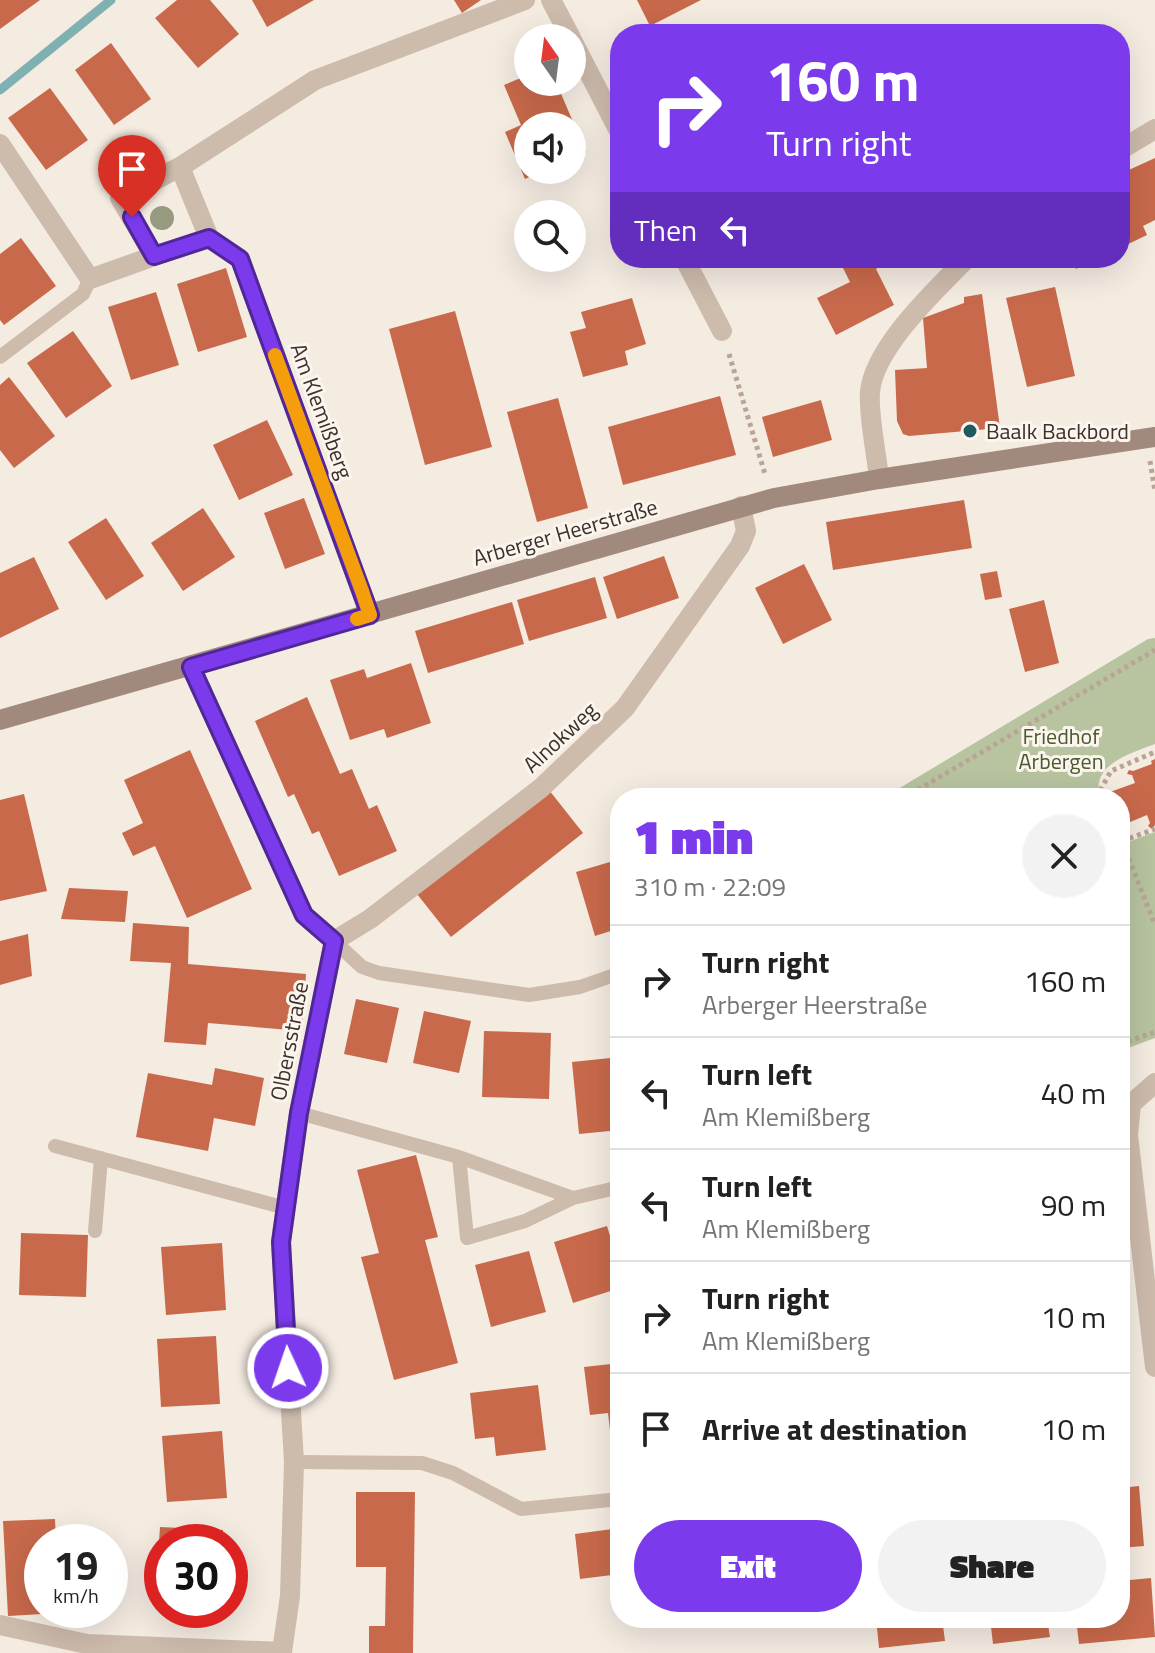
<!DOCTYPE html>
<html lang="en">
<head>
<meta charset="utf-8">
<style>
  body { margin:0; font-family:"Titillium Web",sans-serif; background:#f2f2f2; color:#222; height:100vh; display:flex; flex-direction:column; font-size:30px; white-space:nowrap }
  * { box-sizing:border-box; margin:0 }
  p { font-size:26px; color:#767676 }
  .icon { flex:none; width:44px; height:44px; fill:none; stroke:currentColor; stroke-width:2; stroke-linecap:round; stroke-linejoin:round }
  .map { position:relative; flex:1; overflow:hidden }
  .details { position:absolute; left:610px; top:788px; width:520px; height:840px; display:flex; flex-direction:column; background:#fff; border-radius:32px; box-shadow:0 8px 32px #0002 }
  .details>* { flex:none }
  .banner { position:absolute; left:610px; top:24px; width:520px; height:244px; border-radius:32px; box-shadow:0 8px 32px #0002; background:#7c3aed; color:#fff; overflow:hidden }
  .needle { width:52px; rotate:346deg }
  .fabs { position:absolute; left:514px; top:24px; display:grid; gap:16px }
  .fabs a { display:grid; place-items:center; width:72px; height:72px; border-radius:50%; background:#fff; box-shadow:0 8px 32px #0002; font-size:40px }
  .speed { position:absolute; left:24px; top:1524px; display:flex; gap:16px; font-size:40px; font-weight:700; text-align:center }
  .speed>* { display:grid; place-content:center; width:104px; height:104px; border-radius:50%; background:#fff; box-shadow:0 8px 32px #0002; line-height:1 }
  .speed small { font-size:20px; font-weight:400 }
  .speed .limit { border:12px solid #d22; background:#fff; color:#111 }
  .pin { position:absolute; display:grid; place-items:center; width:68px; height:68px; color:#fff; margin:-82px -34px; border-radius:50% 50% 50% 0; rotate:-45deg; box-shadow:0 0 8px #0007 }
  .pin .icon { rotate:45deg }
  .me { position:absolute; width:88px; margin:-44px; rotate:357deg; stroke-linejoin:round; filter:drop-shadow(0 0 6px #0008) }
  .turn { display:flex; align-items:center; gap:28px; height:168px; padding:0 24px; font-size:36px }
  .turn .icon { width:104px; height:104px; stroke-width:2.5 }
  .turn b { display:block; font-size:56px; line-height:68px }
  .then { display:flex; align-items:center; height:76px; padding:0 24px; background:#0003; gap:16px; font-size:30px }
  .round { display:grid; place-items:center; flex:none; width:84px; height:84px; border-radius:42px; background:#f2f2f2 }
  .head { display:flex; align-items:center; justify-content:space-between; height:136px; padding:0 24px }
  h1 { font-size:48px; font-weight:800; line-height:60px; color:#7c3aed }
  .button { display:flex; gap:16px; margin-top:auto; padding:16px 24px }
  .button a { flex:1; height:92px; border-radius:48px; background:#7c3aed; color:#fff; font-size:32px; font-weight:800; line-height:92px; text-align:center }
  .button a+a { background:#f2f2f2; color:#222 }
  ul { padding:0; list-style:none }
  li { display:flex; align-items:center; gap:24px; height:112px; padding:0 24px; border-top:2px solid #e0e0e0 }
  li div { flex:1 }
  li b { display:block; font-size:30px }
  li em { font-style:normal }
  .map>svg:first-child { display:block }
  .green { fill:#b8c4a0 }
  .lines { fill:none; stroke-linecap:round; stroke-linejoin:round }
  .stream { stroke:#7fb0b2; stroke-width:9 }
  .building { fill:#c8694b }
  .path { stroke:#b9a596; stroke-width:5; stroke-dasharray:4 4; stroke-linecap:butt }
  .lane { stroke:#cdbbac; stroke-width:14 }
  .street { stroke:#cdbbac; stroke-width:20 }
  .secondary { stroke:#a18a7d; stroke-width:20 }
  .tree { fill:#969b7f }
  .route-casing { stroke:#51269a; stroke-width:20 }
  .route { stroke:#7c3aed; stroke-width:14 }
  .slow { stroke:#f59e0b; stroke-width:14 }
  .poi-dot { fill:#1f5a5e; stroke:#fbf5ee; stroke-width:3 }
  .labels { text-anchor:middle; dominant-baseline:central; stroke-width:6; stroke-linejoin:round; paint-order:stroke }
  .street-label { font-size:22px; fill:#3b302b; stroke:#fbf5ee }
  .poi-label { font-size:22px; fill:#3b302b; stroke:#fbf5ee; text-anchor:start }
  .park-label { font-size:22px; fill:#4a5a2e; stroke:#fbf5ee }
</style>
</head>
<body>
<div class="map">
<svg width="1155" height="1653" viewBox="0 0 1155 1653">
  <rect width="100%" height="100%" fill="#f4ebe1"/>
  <!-- green -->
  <path class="green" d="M1155,638V744C1132,753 1088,765 1101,798H883L1148,639Z
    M1155,832V1038L1120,1051V845Z"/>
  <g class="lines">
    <!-- stream -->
    <path class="stream" d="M0,90L111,0"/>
  </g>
  <!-- building -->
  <path class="building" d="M0,0H40L0,29Z
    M177,0H210L239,34L198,68L155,18Z
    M252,0H314L267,27Z
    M454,0H481L462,13Z
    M637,0H701L650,26Z
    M111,43L151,99L114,125L75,70Z
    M528,75V82H556L586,152L572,158V126H528V170H545L525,179L505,132L521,125L504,85Z
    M50,88L88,140L46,170L8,118Z
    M1155,158V220L1143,226L1147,235L1120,248V188L1124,186L1120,174Z
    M21,238L56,286L4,325L0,320V254Z
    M708,258H727L713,267Z
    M838,258H887L888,261L876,269L894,305L836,335L817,298L850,282Z
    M1072,258H1099L1076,269Z
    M226,268L247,337L198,352L177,284Z
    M1055,287L1075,376L1027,387L1006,298Z
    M156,292L179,365L131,380L108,307Z
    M982,294L1000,428L909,436L903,434L897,421L895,370L927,368L923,318L964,303V297Z
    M632,298L646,344L625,351L628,365L583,377L570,332L586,328L581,312Z
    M455,311L492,447L425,465L389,329Z
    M73,331L112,386L66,418L27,363Z
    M9,377L55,436L14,468L0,450V385Z
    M720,396L736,455L623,485L608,427Z
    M558,398L588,508L537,522L507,412Z
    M821,400L832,440L773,457L762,417Z
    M267,420L293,475L239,500L213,445Z
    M304,498L325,554L285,569L264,513Z
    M964,500L972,548L833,570L826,522Z
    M203,508L235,557L183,591L151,543Z
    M106,518L144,576L106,600L68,542Z
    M664,556L679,598L617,619L603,577Z
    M34,557L59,609L0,638V573Z
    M804,564L832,620L783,644L755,588Z
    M997,571L1002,597L985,600L980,574Z
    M595,577L607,618L529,641L517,600Z
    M1044,600L1059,663L1025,672L1009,609Z
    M512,602L524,644L428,673L415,631Z
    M411,663L431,723L387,738L384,729L350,740L330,680L364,669L367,678Z
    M307,697L340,774L352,769L369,809L377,805L397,851L339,876L319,831L312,834L294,794L288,797L255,721Z
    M190,750L252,889L187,918L155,846L133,856L122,833L143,823L124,780Z
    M1155,759V825L1152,829L1148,826L1150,823L1147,815L1123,825L1120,818V798H1112L1110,792L1135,783L1132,775L1127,774L1129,770L1133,771L1152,764L1151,761Z
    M549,790L583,833L451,937L417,894Z
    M24,794L47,891L0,901V800Z
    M620,859V928L595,936L576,872Z
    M69,888L128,891L125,922L61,919Z
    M133,923L189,927L188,964L306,974L302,1031L208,1023L206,1045L164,1042L171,963L130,961Z
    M28,934L32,976L0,985V941Z
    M356,999L399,1008L387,1063L344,1054Z
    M424,1011L471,1021L459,1073L413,1063Z
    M484,1031L551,1033L549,1099L482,1097Z
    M620,1057V1130L579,1134L572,1062Z
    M215,1068L264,1078L255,1126L214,1118L208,1151L136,1137L148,1073L212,1085Z
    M416,1155L438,1237L425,1240L458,1363L394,1380L361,1257L379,1253L357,1170Z
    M607,1226L620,1268V1288L573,1303L554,1242Z
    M21,1233L88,1235L86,1297L19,1295Z
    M222,1243L226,1310L166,1315L161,1247Z
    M529,1251L546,1312L491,1327L475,1265Z
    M216,1336L220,1404L161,1407L157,1339Z
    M620,1363V1428L610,1430L608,1413L590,1415L584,1367Z
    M1120,1381H1123L1128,1419L1120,1420Z
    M538,1385L546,1450L496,1456L494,1437L475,1439L470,1393Z
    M222,1431L227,1498L167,1502L162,1436Z
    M1139,1486L1144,1546L1120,1548V1488Z
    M356,1492H415L413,1653H369V1626H385L386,1567H356Z
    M55,1519L56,1542H42V1610H60V1613L8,1616L3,1521Z
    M160,1527L223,1530V1542H162V1587L156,1586Z
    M620,1528V1574L580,1579L575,1534Z
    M1151,1578L1155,1637L1079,1644L1076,1618H1120V1581Z
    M876,1618H942L945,1641L879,1648Z
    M990,1618H1047L1050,1637L993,1644Z"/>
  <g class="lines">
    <!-- path -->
    <path class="path" d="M729,354L765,474
      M1150,461L1155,491
      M904,798L1155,650
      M1104,798L1101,789L1111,771L1155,752
      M1120,836L1155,925
      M1122,841L1155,829
      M1120,1044L1155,1032
      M1120,1064L1123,1081"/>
    <!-- lane -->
    <path class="lane" d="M0,357L83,294L90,279
      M334,941L362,967L379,973L529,995L580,987L620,973
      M299,1113L459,1157L573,1198L620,1187
      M55,1146L286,1208
      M459,1157L467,1238L525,1221L573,1198
      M95,1231L101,1158
      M294,1462L422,1463L453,1473L521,1509L620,1499"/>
    <!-- street -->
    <path class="street" d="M551,0L571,38
      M572,40L620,133
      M0,144L90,279L154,256
      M1120,150L1155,129
      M180,167L315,80L525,0
      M209,238L154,256L120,198L180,167L209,238L240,259L370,615
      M684,258L722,331
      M879,479C877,456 868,414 870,392C874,347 936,290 967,258
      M334,941L370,919L541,788L625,708L740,546L746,531L741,506
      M1155,1083L1131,1104L1128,1135L1155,1367
      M0,1625L87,1644L282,1652L290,1596L294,1462L281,1242L299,1113L334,941L304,915L191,667"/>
    <!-- secondary -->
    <path class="secondary" d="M0,720L774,498L879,479L1155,437"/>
  </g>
  <!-- trees -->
  <circle class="tree" cx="162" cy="218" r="12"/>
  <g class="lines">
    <defs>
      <path id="route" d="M132,217L154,256L209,238L240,259L370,615L191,667L304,915L334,941L299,1113L281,1242L288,1368"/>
    </defs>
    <!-- route casing -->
    <use href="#route" class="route-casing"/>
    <!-- route -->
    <use href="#route" class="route"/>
    <!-- slow -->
    <path class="slow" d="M275,355L362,591L370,615L357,619"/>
  </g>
  <!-- markers -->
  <circle class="poi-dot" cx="970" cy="431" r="8"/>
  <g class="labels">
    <!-- street labels -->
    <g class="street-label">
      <text transform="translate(322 411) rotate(70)">Am Klemißberg</text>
      <text transform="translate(565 532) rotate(-16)">Arberger Heerstraße</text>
      <text transform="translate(560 737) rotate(-43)">Alnokweg</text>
      <text transform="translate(289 1041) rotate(-79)">Olbersstraße</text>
    </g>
    <!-- poi labels -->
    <g class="poi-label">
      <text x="986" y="431">Baalk Backbord</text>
    </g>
    <!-- park labels -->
    <g class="park-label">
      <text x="1061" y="736">Friedhof<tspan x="1061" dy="25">Arbergen</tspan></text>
    </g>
  </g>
</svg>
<div class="fabs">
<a><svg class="needle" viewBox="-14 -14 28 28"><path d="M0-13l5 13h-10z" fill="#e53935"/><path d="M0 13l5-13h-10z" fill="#767676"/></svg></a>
<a><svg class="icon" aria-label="sound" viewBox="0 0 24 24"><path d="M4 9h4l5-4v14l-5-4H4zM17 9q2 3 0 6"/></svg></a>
<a><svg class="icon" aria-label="search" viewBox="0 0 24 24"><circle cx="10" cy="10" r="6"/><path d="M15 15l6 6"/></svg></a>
</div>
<div class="speed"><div>19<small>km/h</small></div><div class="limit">30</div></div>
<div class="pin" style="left:132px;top:217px;background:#d93025"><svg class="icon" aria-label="arrive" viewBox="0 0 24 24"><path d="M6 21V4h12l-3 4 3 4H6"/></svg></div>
<svg class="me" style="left:288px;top:1368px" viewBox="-20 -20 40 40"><circle r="17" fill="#7c3aed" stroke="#fff" stroke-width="3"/><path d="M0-11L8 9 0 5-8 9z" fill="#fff"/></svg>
<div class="banner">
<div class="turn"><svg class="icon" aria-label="right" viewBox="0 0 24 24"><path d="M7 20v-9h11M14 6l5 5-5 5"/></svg><div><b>160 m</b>Turn right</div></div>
<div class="then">Then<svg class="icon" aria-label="left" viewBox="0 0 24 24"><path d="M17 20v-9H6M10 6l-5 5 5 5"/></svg></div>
</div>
<section class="details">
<div class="head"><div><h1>1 min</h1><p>310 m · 22:09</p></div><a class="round"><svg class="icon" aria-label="close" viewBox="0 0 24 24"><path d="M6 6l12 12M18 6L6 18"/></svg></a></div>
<ul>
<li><svg class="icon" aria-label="right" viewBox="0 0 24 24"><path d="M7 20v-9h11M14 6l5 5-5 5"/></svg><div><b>Turn right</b><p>Arberger Heerstraße</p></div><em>160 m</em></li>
<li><svg class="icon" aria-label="left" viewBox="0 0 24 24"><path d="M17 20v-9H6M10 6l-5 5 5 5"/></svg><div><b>Turn left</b><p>Am Klemißberg</p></div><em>40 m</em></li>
<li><svg class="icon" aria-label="left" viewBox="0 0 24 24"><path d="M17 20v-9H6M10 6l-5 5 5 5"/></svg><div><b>Turn left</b><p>Am Klemißberg</p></div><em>90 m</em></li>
<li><svg class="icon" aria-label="right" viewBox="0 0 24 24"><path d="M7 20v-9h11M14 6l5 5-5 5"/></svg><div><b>Turn right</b><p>Am Klemißberg</p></div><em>10 m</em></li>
<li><svg class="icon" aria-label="arrive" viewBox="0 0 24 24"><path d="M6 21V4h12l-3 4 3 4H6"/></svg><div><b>Arrive at destination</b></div><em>10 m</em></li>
</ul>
<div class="button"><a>Exit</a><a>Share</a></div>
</section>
</div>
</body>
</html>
